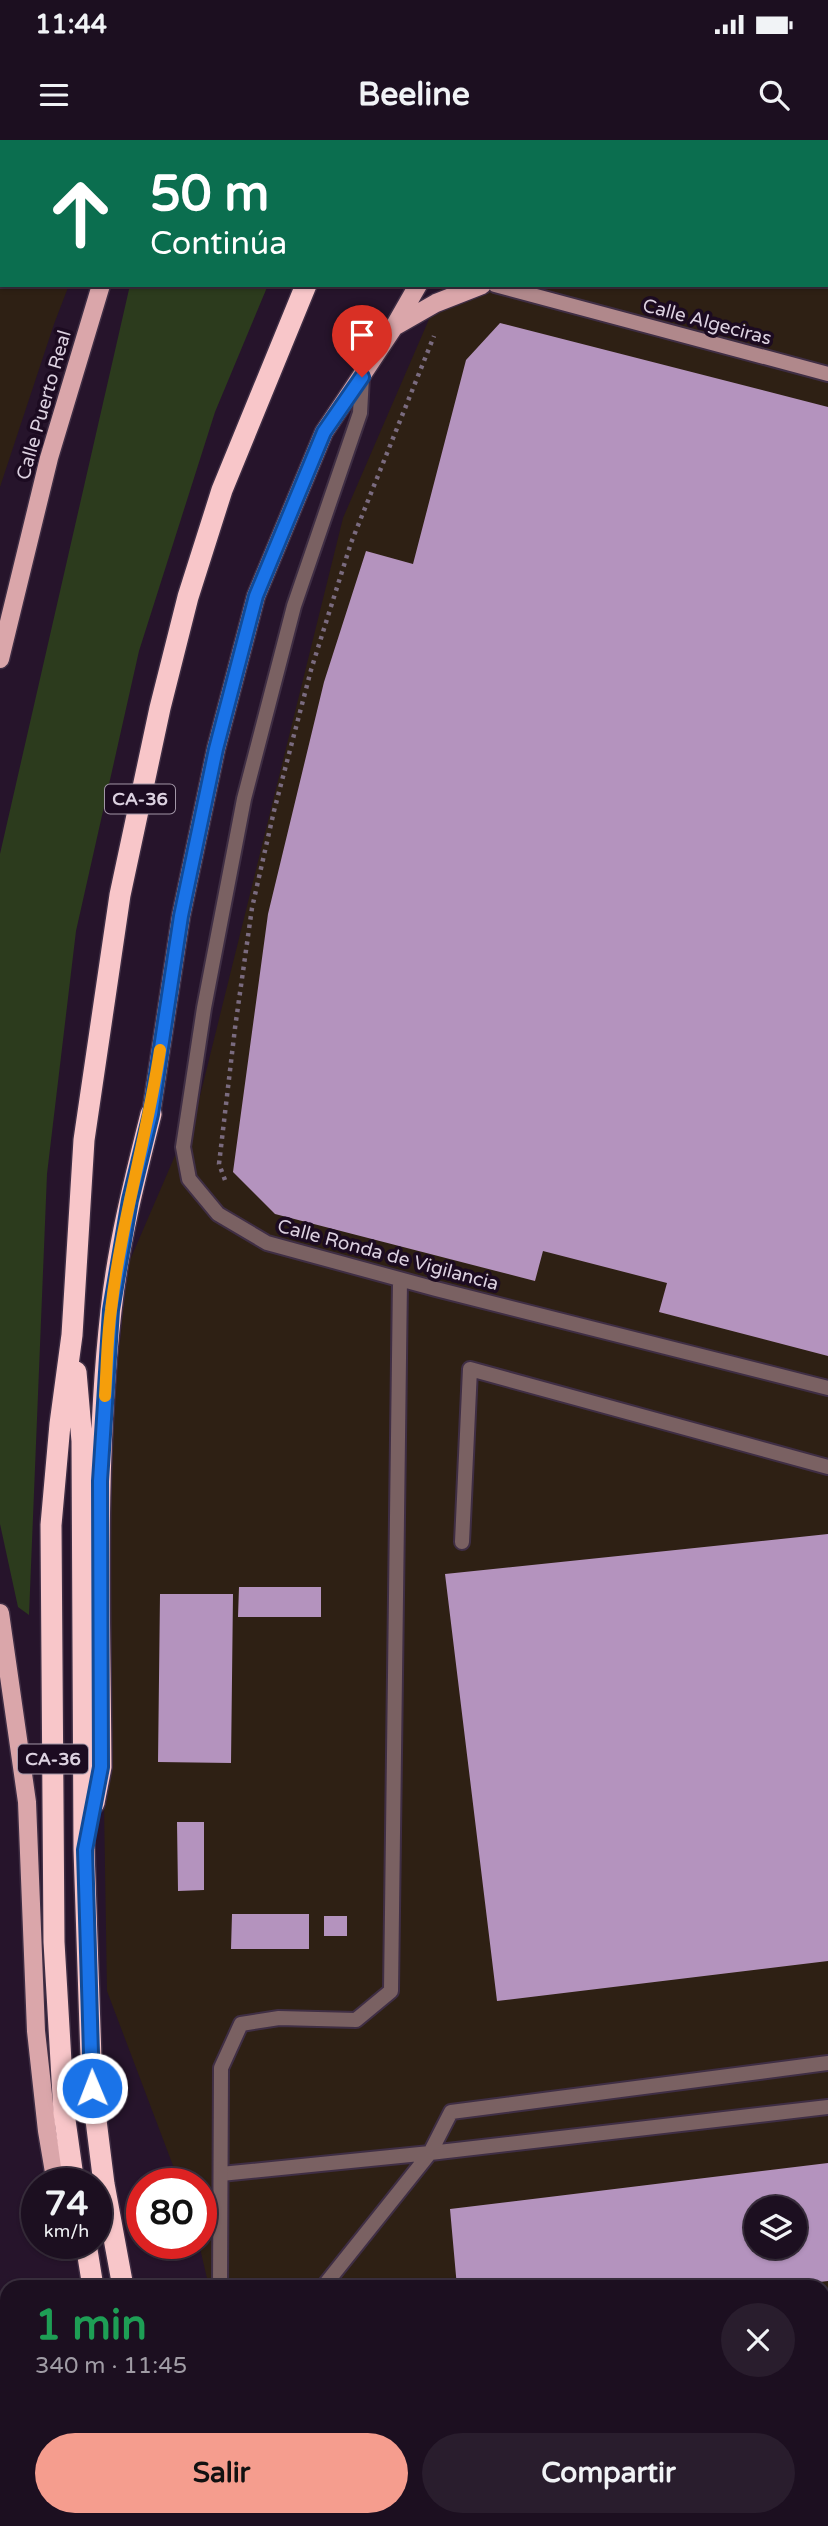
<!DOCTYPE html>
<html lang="es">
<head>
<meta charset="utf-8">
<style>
  body { margin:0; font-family:"Varela Round",sans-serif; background:#291d2d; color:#f1f3f6; height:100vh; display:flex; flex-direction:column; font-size:26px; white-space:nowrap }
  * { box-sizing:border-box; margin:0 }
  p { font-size:23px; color:#a09ca5 }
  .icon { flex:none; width:38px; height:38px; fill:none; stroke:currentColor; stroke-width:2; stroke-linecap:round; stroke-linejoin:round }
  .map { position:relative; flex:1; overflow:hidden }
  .sheet { position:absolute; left:0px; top:2140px; width:830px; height:247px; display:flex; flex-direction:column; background:#1c0f20; border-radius:21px 21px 0 0; box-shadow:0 2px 5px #0004,0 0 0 2px #3a2f3e }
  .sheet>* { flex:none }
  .guide { position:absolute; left:0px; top:0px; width:830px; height:147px; box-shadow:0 2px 5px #0004,0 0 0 2px #3a2f3e; background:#0b6e4f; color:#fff; overflow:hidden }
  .buttons { position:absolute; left:744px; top:2056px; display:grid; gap:14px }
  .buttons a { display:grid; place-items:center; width:63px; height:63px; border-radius:50%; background:#1c0f20; box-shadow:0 2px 5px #0004,0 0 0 2px #3a2f3e; font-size:35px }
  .speed { position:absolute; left:21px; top:2028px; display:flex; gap:14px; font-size:35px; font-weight:700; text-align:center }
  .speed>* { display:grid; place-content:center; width:91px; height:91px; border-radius:50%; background:#1c0f20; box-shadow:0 2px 5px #0004,0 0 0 2px #3a2f3e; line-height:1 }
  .speed small { font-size:18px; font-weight:400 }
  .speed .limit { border:10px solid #d22; background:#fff; color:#111 }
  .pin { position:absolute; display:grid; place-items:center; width:60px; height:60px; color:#fff; margin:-72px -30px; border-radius:50% 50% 50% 0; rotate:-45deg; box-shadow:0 0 7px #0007 }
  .pin .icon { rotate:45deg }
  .me { position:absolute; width:77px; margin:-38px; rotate:359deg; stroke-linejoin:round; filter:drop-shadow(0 0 5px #0008) }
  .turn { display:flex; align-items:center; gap:24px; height:147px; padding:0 35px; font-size:32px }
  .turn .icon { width:91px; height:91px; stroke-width:2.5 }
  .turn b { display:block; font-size:49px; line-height:60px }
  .round { display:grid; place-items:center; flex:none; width:74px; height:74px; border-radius:37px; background:#291d2d }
  .head { display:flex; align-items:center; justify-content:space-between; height:119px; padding:0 35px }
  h1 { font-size:42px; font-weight:700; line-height:52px; color:#1e9e55 }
  .cta { display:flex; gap:14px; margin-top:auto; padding:14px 35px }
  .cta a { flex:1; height:80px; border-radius:42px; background:#f59d8e; color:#111; font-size:28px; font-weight:700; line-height:80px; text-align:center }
  .cta a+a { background:#291d2d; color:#f1f3f6 }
  .status { display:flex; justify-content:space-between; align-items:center; height:49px; padding:0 35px; background:#1c0f20; direction:ltr }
  .status svg { height:19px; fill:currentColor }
  header { display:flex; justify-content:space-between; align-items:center; height:91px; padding:0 35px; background:#1c0f20; font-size:32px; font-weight:700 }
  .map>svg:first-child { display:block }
  .industrial { fill:#2e2014; fill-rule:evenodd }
  .green { fill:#2c3b1d }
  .building { fill:#b493be; fill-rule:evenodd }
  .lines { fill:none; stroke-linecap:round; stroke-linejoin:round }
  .lane-casing { stroke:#3f2e44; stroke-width:18 }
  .street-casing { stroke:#3f2e44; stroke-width:18 }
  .secondary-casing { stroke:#3f2e44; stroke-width:18 }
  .primary-casing { stroke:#3f2e44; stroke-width:21 }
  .highway-casing { stroke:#3f2e44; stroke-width:24 }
  .path { stroke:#7a6b7f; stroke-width:4.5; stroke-dasharray:3.5 5; stroke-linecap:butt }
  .lane { stroke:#7a6162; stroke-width:14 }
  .street { stroke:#7a6162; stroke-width:14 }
  .secondary { stroke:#b0888b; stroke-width:14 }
  .primary { stroke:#daa6aa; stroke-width:18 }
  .highway { stroke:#f8c6c9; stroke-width:21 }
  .route-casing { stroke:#114b97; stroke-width:18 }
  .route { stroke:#1a73e8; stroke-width:12 }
  .slow { stroke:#f59e0b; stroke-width:12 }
  .labels { text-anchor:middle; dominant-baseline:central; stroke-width:7; stroke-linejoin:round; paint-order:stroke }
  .shield { fill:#1c0b21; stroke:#a296a7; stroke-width:2 }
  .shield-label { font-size:18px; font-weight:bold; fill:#dcd1e0 }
  .street-label { font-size:19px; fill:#dcd1e0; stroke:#1c0b21 }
</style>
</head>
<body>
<div class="status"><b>11:44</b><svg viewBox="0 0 49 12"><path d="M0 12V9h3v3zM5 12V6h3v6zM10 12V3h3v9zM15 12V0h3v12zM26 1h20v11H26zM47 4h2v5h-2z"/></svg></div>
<header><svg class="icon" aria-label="menu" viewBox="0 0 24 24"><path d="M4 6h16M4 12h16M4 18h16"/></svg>Beeline<svg class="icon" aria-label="search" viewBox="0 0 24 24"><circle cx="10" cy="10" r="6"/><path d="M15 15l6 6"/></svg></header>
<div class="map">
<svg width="828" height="2386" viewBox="0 0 828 2386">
  <rect width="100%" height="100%" fill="#26142b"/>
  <!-- industrial -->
  <path class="industrial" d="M0,0H127L2,2V145H69L54,184L0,347Z
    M524,0H828V2386H251V2380H822V2147H209L199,2104H201V2044H180L107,1851L100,1418L127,1127L199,960L343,378L436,163L441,145H828V2H523ZM756,2068H794V2107H756Z"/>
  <!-- green -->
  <path class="green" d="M130,145H268L215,272L139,511L76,791L47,1034L29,1475L18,1467L0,1384V714Z"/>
  <!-- building -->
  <path class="building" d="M500,183L828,267V1216L659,1172L667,1143L543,1111L535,1141L275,1074L233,1032L268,774L324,542L366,411L413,424L466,220Z
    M828,1394V1821L497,1861L445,1434Z
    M239,1447H321V1477H238Z
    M160,1454H233L231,1623L158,1622Z
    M177,1682H204V1750L178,1751Z
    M232,1774H309V1809H231Z
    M324,1776H347V1796H324Z
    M828,2023V2141L778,2147H457L450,2069ZM756,2068H794V2107H756Z
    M828,2228V2386H320L319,2380H822V2229Z"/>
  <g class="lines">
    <defs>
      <path id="lane" d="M462,1402L470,1229L828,1327
        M221,2034L430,2013L451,1972L828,1923
        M323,2147L430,2013L828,1967
        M282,2380V2386"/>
      <path id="street" d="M0,31L2,32
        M362,237L360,273L294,466L244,659L204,868L183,1007L189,1039L218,1074L267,1103L436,1149L828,1248
        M220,2147L221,1928L241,1884L279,1878L356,1880L391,1851L400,1140
        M219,2386V2380"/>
      <path id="secondary" d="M495,145L828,234"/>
      <path id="primary" d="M152,2L153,0
        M467,2L468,0
        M506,2L507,0
        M394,187L436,163L482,145
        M0,519L49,318L101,145
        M151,974L181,776L216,609L256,456L324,292L394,187L418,145
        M0,1473L27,1662L36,1891L47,1991L56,2044"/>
      <path id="highway" d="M281,2L283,0
        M372,2L373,0
        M76,1232L82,1301L84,1710L92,1948L104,2044L123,2147
        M94,1663L101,1627C100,1475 94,1322 111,1171C118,1105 135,1038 151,974
        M74,2044L64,1973L54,1802L51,1385L60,1284L72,1195L84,1000L120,755L160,568L188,457L222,350L306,145
        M86,2104L93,2147
        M111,2380V2386
        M144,2386V2380"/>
    </defs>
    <!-- lane casing -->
    <use href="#lane" class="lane-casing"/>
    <!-- street casing -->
    <use href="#street" class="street-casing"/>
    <!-- secondary casing -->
    <use href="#secondary" class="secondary-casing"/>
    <!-- primary casing -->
    <use href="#primary" class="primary-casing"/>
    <!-- highway casing -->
    <use href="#highway" class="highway-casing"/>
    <!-- path -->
    <path class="path" d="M225,1040L219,1024L235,888L252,768L274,671L311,530L351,403L434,196"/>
    <!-- lane -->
    <use href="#lane" class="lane"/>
    <!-- street -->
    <use href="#street" class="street"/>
    <!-- secondary -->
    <use href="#secondary" class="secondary"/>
    <!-- primary -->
    <use href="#primary" class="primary"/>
    <!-- highway -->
    <use href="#highway" class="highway"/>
  </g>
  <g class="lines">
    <defs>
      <path id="route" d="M92,1948L85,1710L101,1627L100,1341L111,1170L130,1060L151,974L181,776L216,609L256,456L324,292L362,237"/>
    </defs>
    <!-- route casing -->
    <use href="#route" class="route-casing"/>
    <!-- route -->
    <use href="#route" class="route"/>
    <!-- slow -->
    <path class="slow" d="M105,1256C107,1227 107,1198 111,1170C121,1082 147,997 160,910"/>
  </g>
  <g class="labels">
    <!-- shield labels -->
    <g class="shield">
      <rect x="105" y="644.5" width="70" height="29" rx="5"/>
      <rect x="18" y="1604.5" width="70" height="29" rx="5"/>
    </g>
    <g class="shield-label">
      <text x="140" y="659">CA-36</text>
      <text x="53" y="1619">CA-36</text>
    </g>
    <!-- street labels -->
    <g class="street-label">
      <text transform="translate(707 182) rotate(15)">Calle Algeciras</text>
      <text transform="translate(44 265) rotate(-74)">Calle Puerto Real</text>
      <text transform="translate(388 1115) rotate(15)">Calle Ronda de Vigilancia</text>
    </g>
  </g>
</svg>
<div class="buttons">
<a><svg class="icon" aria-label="layers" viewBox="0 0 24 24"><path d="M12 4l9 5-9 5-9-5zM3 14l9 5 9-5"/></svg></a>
</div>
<div class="speed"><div>74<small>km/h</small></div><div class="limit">80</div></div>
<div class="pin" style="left:362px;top:237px;background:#d93025"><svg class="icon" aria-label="arrive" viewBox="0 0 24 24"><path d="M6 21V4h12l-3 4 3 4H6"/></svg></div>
<svg class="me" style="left:92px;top:1948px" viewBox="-20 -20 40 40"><circle r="17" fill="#1a73e8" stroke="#fff" stroke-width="3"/><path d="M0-11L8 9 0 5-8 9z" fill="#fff"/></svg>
<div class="guide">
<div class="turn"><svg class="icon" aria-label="ahead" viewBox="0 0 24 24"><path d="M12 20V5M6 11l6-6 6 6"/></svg><div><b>50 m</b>Continúa</div></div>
</div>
<section class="sheet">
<div class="head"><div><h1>1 min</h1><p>340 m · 11:45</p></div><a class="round"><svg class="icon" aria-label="close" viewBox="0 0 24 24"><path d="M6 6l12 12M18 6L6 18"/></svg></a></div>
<div class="cta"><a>Salir</a><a>Compartir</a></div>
</section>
</div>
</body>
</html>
